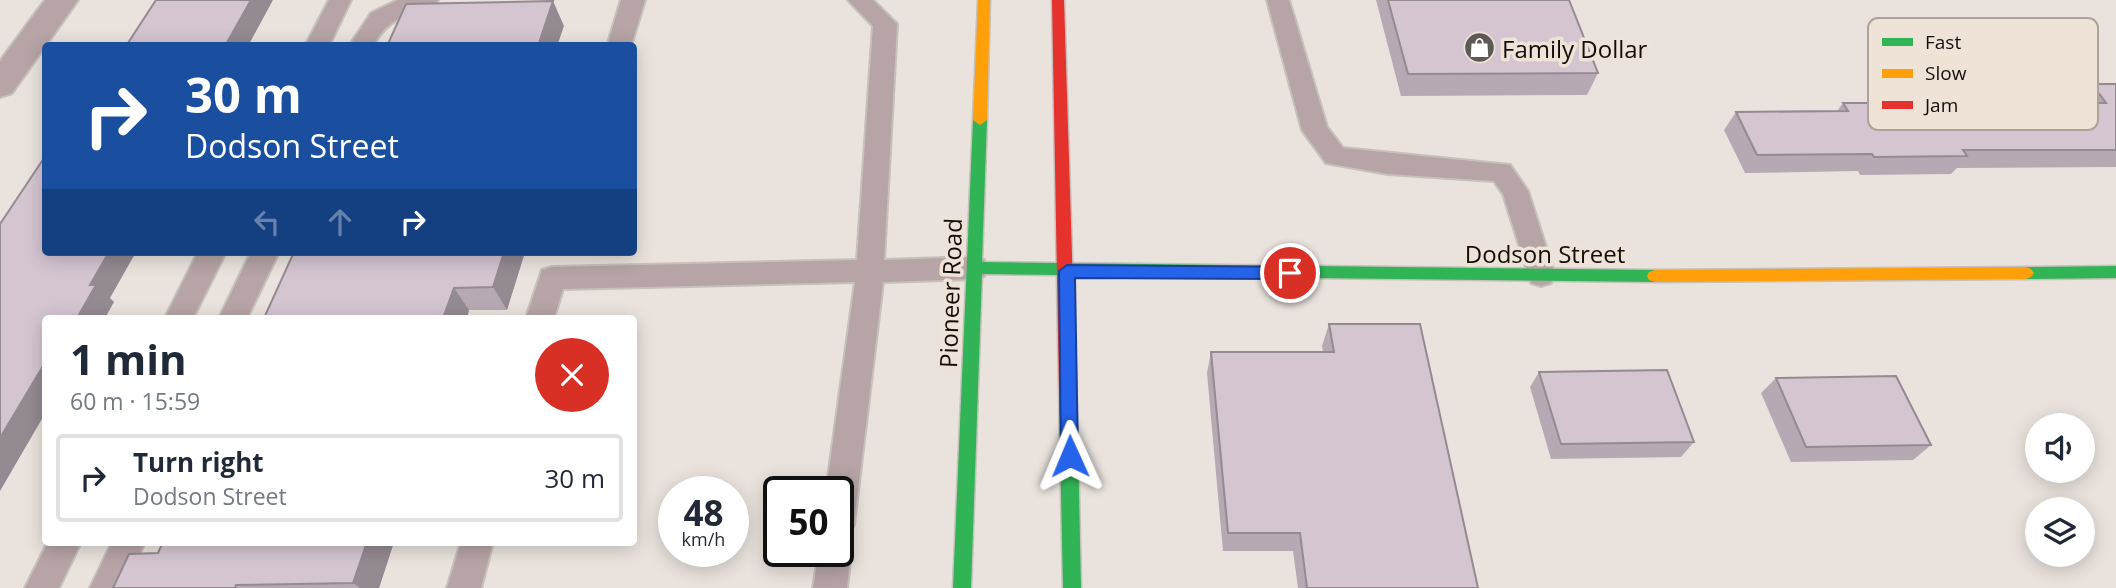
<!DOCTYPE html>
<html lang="en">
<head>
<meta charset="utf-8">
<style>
  body { margin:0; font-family:"Open Sans",sans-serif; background:#f2f2f3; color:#1f2937; height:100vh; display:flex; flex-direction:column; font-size:26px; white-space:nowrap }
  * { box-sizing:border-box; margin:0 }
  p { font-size:23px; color:#747a83 }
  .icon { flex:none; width:38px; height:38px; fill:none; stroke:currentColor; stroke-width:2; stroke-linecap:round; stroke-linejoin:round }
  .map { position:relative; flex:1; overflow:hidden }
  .details { position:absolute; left:42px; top:315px; width:595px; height:231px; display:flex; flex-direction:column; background:#fff; border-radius:7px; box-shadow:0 4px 18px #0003 }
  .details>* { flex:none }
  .banner { position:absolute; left:42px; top:42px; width:595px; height:214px; border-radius:7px; box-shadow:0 4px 18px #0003; background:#1a4fa0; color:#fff; overflow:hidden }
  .tools { position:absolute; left:2025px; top:413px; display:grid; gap:14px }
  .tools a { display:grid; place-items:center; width:70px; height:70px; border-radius:50%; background:#fff; box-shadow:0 4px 18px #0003; font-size:35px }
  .speed { position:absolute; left:658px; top:476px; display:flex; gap:14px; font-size:35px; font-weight:700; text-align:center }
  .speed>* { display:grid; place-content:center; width:91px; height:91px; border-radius:50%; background:#fff; box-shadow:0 4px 18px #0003; line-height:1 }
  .speed small { font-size:18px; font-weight:400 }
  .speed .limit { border:4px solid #111; border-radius:10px; background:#fff; color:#111 }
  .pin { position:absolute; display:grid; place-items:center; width:60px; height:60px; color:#fff; margin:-30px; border:4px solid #fff; border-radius:50%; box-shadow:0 2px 7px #0007 }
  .me { position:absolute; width:77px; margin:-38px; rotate:359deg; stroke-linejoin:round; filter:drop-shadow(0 0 5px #0008) }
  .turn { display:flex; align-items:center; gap:24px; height:147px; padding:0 28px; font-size:32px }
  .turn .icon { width:91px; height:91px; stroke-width:2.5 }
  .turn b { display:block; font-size:49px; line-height:60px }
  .lanes { display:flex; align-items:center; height:66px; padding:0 28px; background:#0003; justify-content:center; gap:35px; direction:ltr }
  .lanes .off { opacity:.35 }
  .round { display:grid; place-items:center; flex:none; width:74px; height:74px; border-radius:37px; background:#f2f2f3 }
  .head { display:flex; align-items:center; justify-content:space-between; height:119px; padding:0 28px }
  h1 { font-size:42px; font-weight:700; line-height:52px }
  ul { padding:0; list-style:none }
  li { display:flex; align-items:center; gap:21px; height:88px; margin:0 14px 10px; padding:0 14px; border:4px solid #e0e1e3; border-radius:7px }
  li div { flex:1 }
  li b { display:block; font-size:26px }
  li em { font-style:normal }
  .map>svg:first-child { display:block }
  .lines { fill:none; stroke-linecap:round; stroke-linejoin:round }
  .lane-casing { stroke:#c7c1bc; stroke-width:4 }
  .street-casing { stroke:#c7c1bc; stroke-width:4 }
  .fast-casing { stroke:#c7c1bc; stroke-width:3 }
  .slow-casing { stroke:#c7c1bc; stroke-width:3 }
  .jam-casing { stroke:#c7c1bc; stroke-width:3 }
  .lane { fill:#b6a4a6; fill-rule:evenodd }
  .street { fill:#b6a4a6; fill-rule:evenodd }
  .fast { fill:#30b455; fill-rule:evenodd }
  .slow { fill:#ff9f0a; fill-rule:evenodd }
  .jam { fill:#e5322d; fill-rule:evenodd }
  .wall { fill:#b6a9b4 }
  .shaded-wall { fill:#948a92 }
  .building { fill:#d4c5d1; stroke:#948a92; stroke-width:2 }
  .route { fill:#2563eb; stroke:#184099; stroke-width:2 }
  .labels { text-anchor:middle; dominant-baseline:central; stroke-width:7; stroke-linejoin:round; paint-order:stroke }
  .poi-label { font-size:24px; fill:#120e0a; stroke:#efe3d8; text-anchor:start }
  .street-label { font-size:24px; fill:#120e0a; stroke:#efe3d8 }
  .key { fill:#efe3d8; stroke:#ada39a; stroke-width:2 }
  .key-label { font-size:19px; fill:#120e0a }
</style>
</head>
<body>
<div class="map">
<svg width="2116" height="588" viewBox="0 0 2116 588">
  <rect width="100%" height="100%" fill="#eae3dd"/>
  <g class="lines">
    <defs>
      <path id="lane" d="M329,0H351L329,46H305Z
        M398,0H438L435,5C408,13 387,19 373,46H349L371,13Z
        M621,0H645L631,46H607Z
        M848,0H873L897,24L884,260L974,257L984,260L988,268L984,276L974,279L883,282L854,524L849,534L840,538L846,540L851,551L847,588H813L819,551H838V492H826L855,282L563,289L554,318H526L542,270L552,267L857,260L873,26Z
        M1267,0H1289L1327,127L1343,148L1510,165L1528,191L1555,275L1551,283L1541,286L1531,283L1503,194L1494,181L1388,174L1326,163L1302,130Z
        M198,252H226L193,318H165Z
        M251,252H279L247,318H219Z
        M48,542H81L59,588H25Z
        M112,542H145L124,588H90Z
        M461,542H493L481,588H447Z"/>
      <path id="street" d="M45,0H78L12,93L0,97V61Z"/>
      <path id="fast" d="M980,115L987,120L982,262L1655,270L1661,272L1663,276L1661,280L1655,282L982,274L971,588H953L973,120Z
        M2116,266V278L2026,279L2021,277L2018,273L2021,269L2026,267Z
        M1069,439L1075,442L1078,447L1081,588H1063L1060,447L1063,442Z"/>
      <path id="slow" d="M978,0H990L987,120L980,125L973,120Z
        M2026,267L2031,269L2034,273L2031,277L2026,279L1655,282L1649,280L1647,276L1649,272L1655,270Z"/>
      <path id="jam" d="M1052,0H1064L1078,447L1075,452L1069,455L1063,452L1060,447Z"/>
    </defs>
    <!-- lane casing -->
    <use href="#lane" class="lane-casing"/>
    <!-- street casing -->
    <use href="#street" class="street-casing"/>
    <!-- fast casing -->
    <use href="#fast" class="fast-casing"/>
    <!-- slow casing -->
    <use href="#slow" class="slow-casing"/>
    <!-- jam casing -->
    <use href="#jam" class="jam-casing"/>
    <!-- lane -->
    <use href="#lane" class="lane"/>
    <!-- street -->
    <use href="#street" class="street"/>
    <!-- fast -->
    <use href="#fast" class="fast"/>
    <!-- slow -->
    <use href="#slow" class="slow"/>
    <!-- jam -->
    <use href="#jam" class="jam"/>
  </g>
  <!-- wall -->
  <path class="wall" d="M1376,0H1569L1598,73L1587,95L1401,96Z
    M2092,84H2116V167L1957,168L1951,174L1860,175L1858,171L1745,173L1724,130L1736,112L1837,111L1843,103H2075V102Z
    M525,252L507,310H469L467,318H264Z
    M1329,324L1478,588H1298L1293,551H1223L1207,373L1211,352H1323L1322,346Z
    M1539,372L1694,442L1681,457L1551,459L1530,387Z
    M1776,378L1931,445L1913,460L1791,462L1761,393Z
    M394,542L379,588H113L158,553Z"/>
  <!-- shaded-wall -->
  <path class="shaded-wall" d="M251,0H273L248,46H225Z
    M553,1L564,26L557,46H538Z
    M109,252H136L110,298L114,302L105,318H77L90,285Z
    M504,252H525L507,310L493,287Z
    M454,288L469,310L467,318H443Z
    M46,361V412L0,491V438Z
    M367,542H394L379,588H360L353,583Z"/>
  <!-- building -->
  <path class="building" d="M156,0H251L225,46H126Z
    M1388,0H1569L1598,73L1408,74Z
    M553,1L538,46H387L406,4Z
    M2092,84H2116V150H1963L1967,156L1874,157L1872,154L1757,155L1736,112L1848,111L1843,103H2106Z
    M46,155V252H109L90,285H96L77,318H46V361L0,438V224Z
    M294,252H504L493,287L454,288L443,318H264Z
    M1329,324H1420L1478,588H1307L1300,533H1228L1211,352H1334Z
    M1667,370L1694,442L1561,444L1539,372Z
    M1896,376L1931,445L1806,447L1776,378Z
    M163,542H367L353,583L236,585L235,588H113L129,554L158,553Z"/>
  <!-- route -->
  <path class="route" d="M1067,265L1290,267L1298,273L1290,279L1075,278L1078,456L1070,464L1061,456L1059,271Z"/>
  <!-- icons -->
  <defs>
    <symbol id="shop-disc" viewBox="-11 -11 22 22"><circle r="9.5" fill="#5e5954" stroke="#efe3d8"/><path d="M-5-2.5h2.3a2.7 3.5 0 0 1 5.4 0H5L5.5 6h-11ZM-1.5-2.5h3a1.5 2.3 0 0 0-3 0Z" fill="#fff"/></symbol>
  </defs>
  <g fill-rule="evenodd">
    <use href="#shop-disc" x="1462" y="30" width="35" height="35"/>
  </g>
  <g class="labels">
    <!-- poi labels -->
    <g class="poi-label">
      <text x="1502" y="48">Family Dollar</text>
    </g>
    <!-- street labels -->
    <g class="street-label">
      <text x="1545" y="253">Dodson Street</text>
      <text transform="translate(950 293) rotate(-88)">Pioneer Road</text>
    </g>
  </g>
  <!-- legend -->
  <rect x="1868" y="18" width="230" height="112" rx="10" class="key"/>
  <rect x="1882" y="38" width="31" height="8" fill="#30b455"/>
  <rect x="1882" y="69" width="31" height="9" fill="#ff9f0a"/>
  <rect x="1882" y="101" width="31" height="8" fill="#e5322d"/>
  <g class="key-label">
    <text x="1925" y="49">Fast</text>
    <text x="1925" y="80">Slow</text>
    <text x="1925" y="112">Jam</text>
  </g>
</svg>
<div class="tools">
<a><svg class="icon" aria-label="sound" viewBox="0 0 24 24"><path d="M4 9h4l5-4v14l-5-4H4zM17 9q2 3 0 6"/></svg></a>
<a><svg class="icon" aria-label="layers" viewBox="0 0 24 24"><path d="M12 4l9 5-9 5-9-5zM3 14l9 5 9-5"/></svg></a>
</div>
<div class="speed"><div>48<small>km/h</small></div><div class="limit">50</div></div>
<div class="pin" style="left:1290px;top:273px;background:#d93025"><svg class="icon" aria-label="arrive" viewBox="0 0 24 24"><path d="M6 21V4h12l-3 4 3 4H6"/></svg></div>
<svg class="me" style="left:1070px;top:456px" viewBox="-20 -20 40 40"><path d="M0-17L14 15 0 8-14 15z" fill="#2563eb" stroke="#fff" stroke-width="4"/></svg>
<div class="banner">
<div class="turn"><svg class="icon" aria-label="right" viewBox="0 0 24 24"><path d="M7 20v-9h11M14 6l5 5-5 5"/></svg><div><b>30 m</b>Dodson Street</div></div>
<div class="lanes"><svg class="icon off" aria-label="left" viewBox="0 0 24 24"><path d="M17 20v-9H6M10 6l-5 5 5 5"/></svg><svg class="icon off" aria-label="ahead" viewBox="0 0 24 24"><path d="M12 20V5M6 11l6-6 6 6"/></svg><svg class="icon" aria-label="right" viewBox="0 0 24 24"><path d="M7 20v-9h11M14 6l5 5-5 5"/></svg></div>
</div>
<section class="details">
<div class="head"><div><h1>1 min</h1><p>60 m · 15:59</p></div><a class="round" style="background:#d93025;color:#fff"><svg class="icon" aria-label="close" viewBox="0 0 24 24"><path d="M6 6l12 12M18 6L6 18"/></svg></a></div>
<ul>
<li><svg class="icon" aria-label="right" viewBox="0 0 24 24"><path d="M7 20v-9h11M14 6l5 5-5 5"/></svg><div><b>Turn right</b><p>Dodson Street</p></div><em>30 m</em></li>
</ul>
</section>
</div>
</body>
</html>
